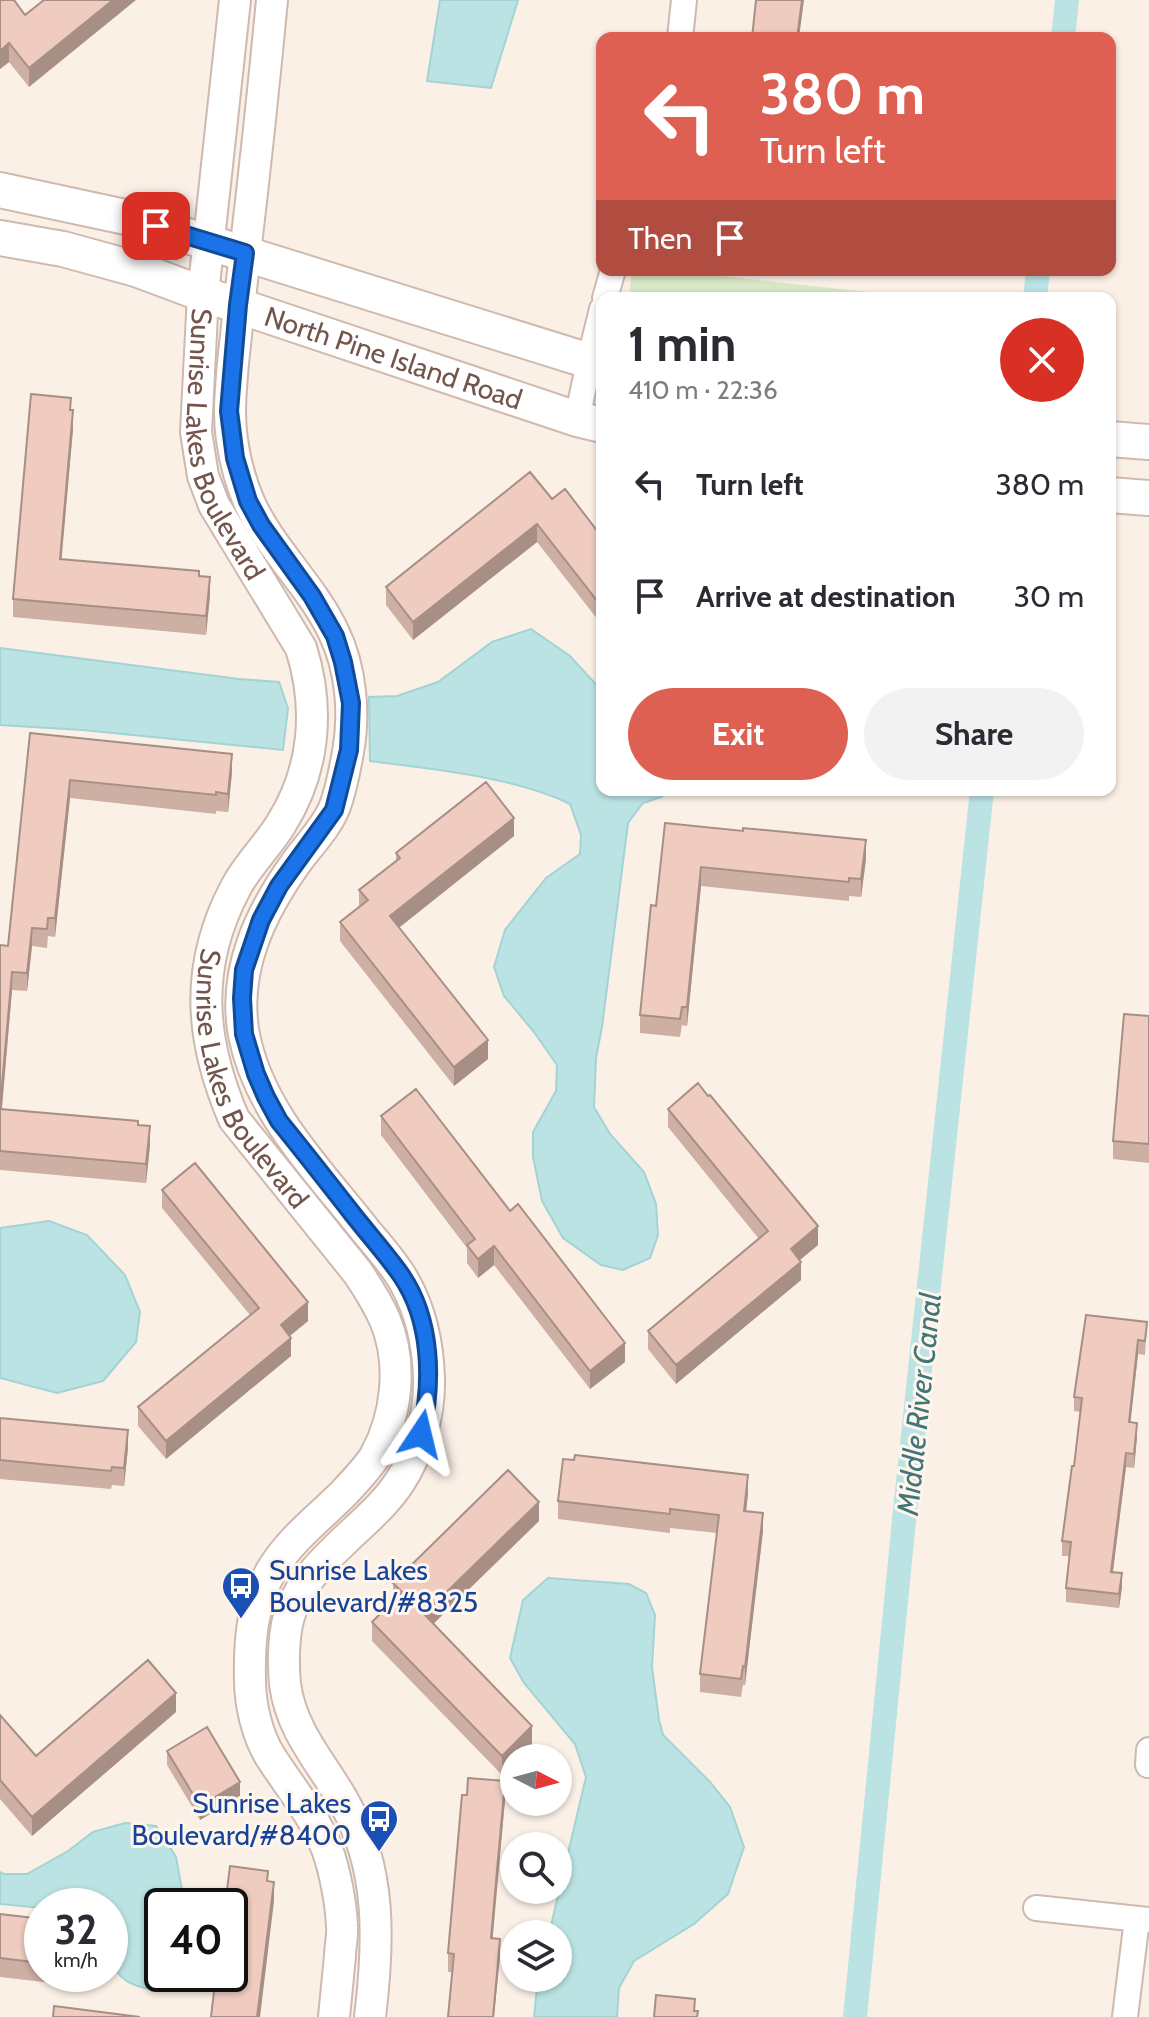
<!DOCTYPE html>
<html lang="en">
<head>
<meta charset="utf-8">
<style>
  body { margin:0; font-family:Cabin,sans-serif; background:#f2f2f3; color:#2b2b33; height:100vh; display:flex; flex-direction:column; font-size:30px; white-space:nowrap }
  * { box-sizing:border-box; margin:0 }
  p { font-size:26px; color:#7c7c81 }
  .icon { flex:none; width:44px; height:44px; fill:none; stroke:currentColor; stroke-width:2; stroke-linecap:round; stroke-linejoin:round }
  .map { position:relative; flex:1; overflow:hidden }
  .drawer { position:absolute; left:596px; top:292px; width:520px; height:504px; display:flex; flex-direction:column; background:#fff; border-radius:16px; box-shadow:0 2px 6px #0004 }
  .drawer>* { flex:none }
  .top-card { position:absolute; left:596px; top:32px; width:520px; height:244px; border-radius:16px; box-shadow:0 2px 6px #0004; background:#de6052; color:#fff; overflow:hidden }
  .needle { width:52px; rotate:96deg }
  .controls { position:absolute; left:500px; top:1744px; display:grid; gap:16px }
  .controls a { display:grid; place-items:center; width:72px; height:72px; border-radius:50%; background:#fff; box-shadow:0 2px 6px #0004; font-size:40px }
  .speed { position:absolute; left:24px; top:1888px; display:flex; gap:16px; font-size:40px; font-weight:700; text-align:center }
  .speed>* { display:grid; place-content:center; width:104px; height:104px; border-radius:50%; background:#fff; box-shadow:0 2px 6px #0004; line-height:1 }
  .speed small { font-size:20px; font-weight:400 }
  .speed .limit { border:4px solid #111; border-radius:12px; background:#fff; color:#111 }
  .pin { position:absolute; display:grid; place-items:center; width:68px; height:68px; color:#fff; margin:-34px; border-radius:16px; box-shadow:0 4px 12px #0006 }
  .me { position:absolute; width:88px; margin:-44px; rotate:10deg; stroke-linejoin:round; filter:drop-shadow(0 0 6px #0008) }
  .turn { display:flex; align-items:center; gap:28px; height:168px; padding:0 32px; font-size:36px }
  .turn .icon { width:104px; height:104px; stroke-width:2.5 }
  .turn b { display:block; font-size:56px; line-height:68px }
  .then { display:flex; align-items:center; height:76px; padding:0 32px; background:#0003; gap:16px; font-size:30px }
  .round { display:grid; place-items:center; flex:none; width:84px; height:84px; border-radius:42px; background:#f2f2f3 }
  .summary { display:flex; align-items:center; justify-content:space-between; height:136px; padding:0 32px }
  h1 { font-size:48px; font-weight:700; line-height:60px }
  .cta { display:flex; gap:16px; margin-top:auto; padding:16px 32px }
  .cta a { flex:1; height:92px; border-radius:48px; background:#de6052; color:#fff; font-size:32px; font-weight:700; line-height:92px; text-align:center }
  .cta a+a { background:#f2f2f3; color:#2b2b33 }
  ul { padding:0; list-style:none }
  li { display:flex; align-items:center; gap:24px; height:112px; padding:0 32px }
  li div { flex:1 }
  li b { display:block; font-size:30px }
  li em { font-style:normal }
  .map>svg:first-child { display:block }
  .green { fill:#d8e8c5 }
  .water { fill:#bce3e4; stroke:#a3d3d5; stroke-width:2 }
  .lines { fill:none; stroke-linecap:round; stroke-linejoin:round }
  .canal { stroke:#bce3e4; stroke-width:24 }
  .minor-casing { stroke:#ceb9b0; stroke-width:28 }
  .tertiary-casing { stroke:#ceb9b0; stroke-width:34 }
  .secondary-casing { stroke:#d1b9ae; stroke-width:38 }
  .minor { stroke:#fff; stroke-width:24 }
  .tertiary { stroke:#fff; stroke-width:30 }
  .secondary { stroke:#fff; stroke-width:34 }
  .wall { fill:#ceafa4 }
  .shaded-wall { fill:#a78f86 }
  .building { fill:#efccbf; stroke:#a78f86; stroke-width:2 }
  .route-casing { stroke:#114b97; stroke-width:20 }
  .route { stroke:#1a73e8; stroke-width:14 }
  .labels { text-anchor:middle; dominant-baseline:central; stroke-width:6; stroke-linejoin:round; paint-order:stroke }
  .street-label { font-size:28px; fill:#73554c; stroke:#fef5ed }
  .transit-label { font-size:28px; fill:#164399; stroke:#fef5ed; text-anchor:start }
  .water-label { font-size:30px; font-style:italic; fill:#417678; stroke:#fef5ed }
</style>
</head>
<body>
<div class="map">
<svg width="1149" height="2017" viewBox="0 0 1149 2017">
  <rect width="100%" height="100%" fill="#fbf0e6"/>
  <!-- green -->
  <path class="green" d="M632,270H665L886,294L885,298H629Z"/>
  <!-- water -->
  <path class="water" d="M440,0H518L491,88L427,81Z
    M531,629L570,656L602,691V790H669L661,797L643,803L628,823L602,1027L596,1058L594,1107L610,1134L644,1172L656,1204L658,1235L650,1258L623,1270L601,1265L563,1238L542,1201L533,1157V1132L556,1091L557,1065L534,1032L504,996L494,967L505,930L546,878L580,854L581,835L570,804C516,777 431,769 370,761L369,697L397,696L438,682L492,642Z
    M0,648L239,679L279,682L288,708L283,750L82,730L0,725Z
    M49,1221L87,1235L125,1275L140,1312L136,1342L103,1381L57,1393L0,1378V1228Z
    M548,1578L629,1584L646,1593L655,1615L652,1667L659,1720L663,1735L710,1782L730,1807L744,1847L728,1894L694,1924L634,1961L619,1988L617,2017H534L538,1978H558V1934H549L586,1777L575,1744L524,1683L510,1658L523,1600Z
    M125,1823L156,1826L176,1857L185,1906H162V1970L150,1989C100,1981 110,1945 110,1906H42V1908L0,1904V1872L4,1874H27L68,1851L93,1832Z"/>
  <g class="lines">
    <!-- canal -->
    <path class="canal" d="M1063,38L1067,0
      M1035,298L1038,270
      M855,2017L906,1500L982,790"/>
    <defs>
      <path id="minor" d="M680,38L684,0
        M605,298L613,270
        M577,419L589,362L602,309
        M1149,1750L1148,1765H1149
        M1036,1908L1149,1920
        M1125,2017L1137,1919"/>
      <g id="tertiary">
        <path id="s1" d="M235,0L203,294L196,432L203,476L214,505L301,648C320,708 315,770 281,824C267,847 247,865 235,889C194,967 200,1040 234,1119L358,1273C368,1288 378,1304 385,1320C403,1363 397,1416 375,1456C367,1469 354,1482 344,1493C320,1517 291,1539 273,1568C252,1601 249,1642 250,1680C250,1704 257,1735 270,1756C289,1786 314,1815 327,1849C335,1871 341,1903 342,1926C343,1936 340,1947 340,1956C338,1977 336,1997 334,2017"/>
        <path d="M272,0C264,84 255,169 245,253C241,290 237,326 233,363C231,389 228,414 232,440C235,461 241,484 250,504C271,550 312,586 334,633C351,668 355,714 348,752C345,769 341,790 335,806C328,825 310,844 298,860C261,911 232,970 244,1035C259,1112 318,1170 365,1230C379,1247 395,1264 405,1283C421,1312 428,1344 429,1378C430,1414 419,1453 399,1483C385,1504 364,1522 346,1539C325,1559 303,1580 292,1608C283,1628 283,1663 285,1684C291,1731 322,1763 344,1802C382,1869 379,1943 370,2017"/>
      </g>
      <g id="secondary">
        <path d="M0,190L130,218L602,365"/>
        <path id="s2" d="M0,238L63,249L136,269L203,294L577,419L602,425"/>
        <path d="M1110,439L1149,442"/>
        <path d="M1110,495L1149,498"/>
      </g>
    </defs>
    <!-- minor casing -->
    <use href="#minor" class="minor-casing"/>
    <!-- tertiary casing -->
    <use href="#tertiary" class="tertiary-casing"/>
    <!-- secondary casing -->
    <use href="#secondary" class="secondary-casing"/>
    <!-- minor -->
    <use href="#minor" class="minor"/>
    <!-- tertiary -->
    <use href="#tertiary" class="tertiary"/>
    <!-- secondary -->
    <use href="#secondary" class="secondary"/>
  </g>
  <!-- wall -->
  <path class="wall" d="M0,0L25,15L44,0L29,87L9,62L0,69Z
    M71,410L73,429L61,559L199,576L210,595L206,635L13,617V599Z
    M552,499L602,537V625L537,542L413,640L386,605V587Z
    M30,733L232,772L228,812L216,811V814L70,798L55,937L48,936L47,948L32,946L27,991L12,990L2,1109L138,1125L150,1145L146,1183L0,1170V945L8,946Z
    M743,831L866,859L861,897L849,896V901L701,886L687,1026L682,1025L680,1037L640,1033V1015L656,906Z
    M514,836L399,927L488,1059L454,1086L340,941V922L359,907V890L396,862V853Z
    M1149,1016V1163L1113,1159V1141Z
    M668,1109L818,1245L800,1260L801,1280L676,1384L648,1349V1331L759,1239L668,1127Z
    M381,1116L625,1362L590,1389L494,1265L478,1278L467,1263V1248L381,1135Z
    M162,1190L308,1321L290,1336L291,1356L166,1459L138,1426V1407L250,1315L162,1208Z
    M1147,1322L1145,1355L1138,1354L1130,1422L1137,1437L1134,1468L1126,1467L1113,1572L1122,1587L1119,1608L1066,1602V1588L1070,1556H1062V1541L1074,1466L1081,1412L1074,1411V1397Z
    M0,1418L128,1448L124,1486L112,1485L111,1489L0,1479Z
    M748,1494L746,1511L763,1531L745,1685H743L741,1697L700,1692V1674L717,1533L670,1528V1533L558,1519V1501Z
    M539,1521L433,1624L532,1745L519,1758H514V1763L502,1775L372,1641V1622L393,1601V1583Z
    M176,1712L32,1836L0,1799V1715L36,1756Z
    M167,1751L240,1796L200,1820L167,1765Z
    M505,1800L492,1938L500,1957L452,1972H448V1953Z
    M0,1914L42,1919V1974H65L64,1979L53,1977L52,1983L0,1977Z"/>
  <!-- shaded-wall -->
  <path class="shaded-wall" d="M113,0H136L29,87V68Z
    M802,0H804L799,38H797Z
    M9,43V62L0,69V51Z
    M73,410V429L60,577V559Z
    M537,524V542L413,640V622Z
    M210,577V595L206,635V616Z
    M232,754V772L228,812V794Z
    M70,780V798L55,937V918Z
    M514,818V836L390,935V916Z
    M866,840V859L861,897V879Z
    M701,867V886L687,1026V1007Z
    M32,928V946L27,991V973Z
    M12,972V990L0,1127V1108Z
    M488,1040V1059L454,1086V1067Z
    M150,1126V1145L146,1183V1164Z
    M818,1226V1245L791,1267V1249Z
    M494,1246V1265L478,1278V1259Z
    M801,1262V1280L676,1384V1365Z
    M308,1302V1321L281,1343V1325Z
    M291,1338V1356L166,1459V1441Z
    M1138,1340V1354L1129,1436V1422Z
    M625,1343V1362L590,1389V1371Z
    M1137,1423V1437L1134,1468V1454Z
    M128,1430V1448L124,1486V1468Z
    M1126,1453V1467L1111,1586V1572Z
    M748,1475V1494L744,1529V1511Z
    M539,1502V1521L424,1633V1614Z
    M763,1513V1531L745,1685V1667Z
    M1122,1573V1587L1119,1608V1594Z
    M176,1693V1712L32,1836V1817Z
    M532,1726V1745L519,1758H514V1763L502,1775V1756Z
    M505,1781V1800L491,1957V1938Z
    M240,1782V1796L200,1820V1806Z
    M274,1882V1901L260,2017H257Z
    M500,1939V1957L494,2017H493Z"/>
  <!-- building -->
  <path class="building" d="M0,0H14L25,15L44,0H113L29,68L9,43L0,51Z
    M756,0H802L797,38H752Z
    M31,394L71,398L70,410H73L60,559L199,571V576L210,577L206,616L13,599Z
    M530,472L552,499L565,489L602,537V607L537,524L413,622L386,587Z
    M30,733L232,754L228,794L216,792V795L70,780L55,918H48L47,929L32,928L27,973L12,972L0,1108V945L8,946Z
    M486,782L514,818L390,916L488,1040L454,1067L340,922L368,900L359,890L400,858L396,853Z
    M665,823L743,831V828L866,840L861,879L849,878V882L701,867L687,1007H682L680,1019L640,1015L651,905L656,906Z
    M1124,1014L1149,1016V1144L1113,1141Z
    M698,1083L708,1096L710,1095L818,1226L791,1249L801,1262L676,1365L648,1331L768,1231L668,1109Z
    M416,1089L510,1211L518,1204L625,1343L590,1371L494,1246L478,1259L467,1245L475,1239L381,1116Z
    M0,1109L138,1121V1125L150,1126L146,1164L0,1151Z
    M195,1163L308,1302L281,1325L291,1338L166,1441L138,1407L259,1308L162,1190Z
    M1086,1315L1147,1322L1145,1341L1138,1340L1129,1422L1137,1423L1134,1454L1126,1453L1111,1572L1122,1573L1119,1594L1066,1588L1071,1542L1062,1541L1072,1466H1074L1082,1398L1074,1397Z
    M0,1418L128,1430L124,1468L112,1467L111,1471L0,1460Z
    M575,1455L748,1475L744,1511L763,1513L745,1667L743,1666L741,1679L700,1674L719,1515L670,1509V1514L558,1501L563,1459L574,1460Z
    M508,1470L539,1502L424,1614L532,1726L502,1756L372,1622L402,1592L393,1583Z
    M148,1660L176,1693L32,1817L0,1780V1715L36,1756Z
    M207,1727L240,1782L200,1806L167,1751Z
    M468,1778L505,1781L491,1938L500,1939L493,2017H448L454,1954L448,1953L462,1795H467Z
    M230,1866L268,1871L267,1881L274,1882L257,2017H211L216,1974H230V1906H225Z
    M0,1914L42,1919V1963L0,1958Z
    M656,1995L695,1999L694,2011H698L697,2017H654Z
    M54,2006L140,2017H53Z"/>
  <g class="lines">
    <defs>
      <path id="route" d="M156,226L245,253L238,305L229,411L235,458L248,501L261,525L312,596L335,636L343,662L351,703L349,750L334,810L279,886L261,920L244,970L242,998L244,1034L256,1074L266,1097L279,1121C305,1153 330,1185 355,1217C370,1236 387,1255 401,1275C432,1320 433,1382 421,1434"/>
    </defs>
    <!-- route casing -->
    <use href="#route" class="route-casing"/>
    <!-- route -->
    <use href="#route" class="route"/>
  </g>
  <!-- icons -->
  <defs>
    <symbol id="bus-pin" viewBox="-11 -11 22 30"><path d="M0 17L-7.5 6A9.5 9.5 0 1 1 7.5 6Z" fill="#1a4fb4" stroke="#fef5ed"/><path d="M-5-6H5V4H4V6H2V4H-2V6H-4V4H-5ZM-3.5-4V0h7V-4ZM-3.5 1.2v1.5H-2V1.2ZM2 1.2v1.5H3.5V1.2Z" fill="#fff"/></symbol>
  </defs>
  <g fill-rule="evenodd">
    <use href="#bus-pin" x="219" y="1564" width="44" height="60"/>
    <use href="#bus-pin" x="357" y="1797" width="44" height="60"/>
  </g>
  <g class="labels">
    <!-- street labels -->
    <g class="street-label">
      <text stroke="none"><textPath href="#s2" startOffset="412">North Pine Island Road</textPath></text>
      <text stroke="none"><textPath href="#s1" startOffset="452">Sunrise Lakes Boulevard</textPath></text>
      <text stroke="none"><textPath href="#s1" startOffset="1146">Sunrise Lakes Boulevard</textPath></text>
    </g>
    <!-- transit labels -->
    <g class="transit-label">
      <text x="269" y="1570">Sunrise Lakes<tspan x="269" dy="32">Boulevard/#8325</tspan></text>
      <text x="351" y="1803" text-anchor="end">Sunrise Lakes<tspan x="351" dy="32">Boulevard/#8400</tspan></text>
    </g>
    <!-- water labels -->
    <g class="water-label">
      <text transform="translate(919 1404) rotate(-84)">Middle River Canal</text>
    </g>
  </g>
</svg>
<div class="controls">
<a><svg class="needle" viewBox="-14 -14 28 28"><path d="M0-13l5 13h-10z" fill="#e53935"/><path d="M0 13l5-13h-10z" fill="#7c7c81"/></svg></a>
<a><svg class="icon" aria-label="search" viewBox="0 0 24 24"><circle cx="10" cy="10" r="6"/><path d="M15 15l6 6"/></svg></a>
<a><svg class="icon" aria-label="layers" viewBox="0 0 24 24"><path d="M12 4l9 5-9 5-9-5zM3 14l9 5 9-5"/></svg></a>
</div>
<div class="speed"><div>32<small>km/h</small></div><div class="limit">40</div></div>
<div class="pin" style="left:156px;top:226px;background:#d93025"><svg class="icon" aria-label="arrive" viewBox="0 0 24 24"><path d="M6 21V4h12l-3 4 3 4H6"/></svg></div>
<svg class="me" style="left:421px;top:1434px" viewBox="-20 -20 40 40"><path d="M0-17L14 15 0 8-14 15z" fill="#1a73e8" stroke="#fff" stroke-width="4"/></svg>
<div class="top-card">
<div class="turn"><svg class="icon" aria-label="left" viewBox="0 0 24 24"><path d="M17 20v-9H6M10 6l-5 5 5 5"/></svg><div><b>380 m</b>Turn left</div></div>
<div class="then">Then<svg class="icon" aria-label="arrive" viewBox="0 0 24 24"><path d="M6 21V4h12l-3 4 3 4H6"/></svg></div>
</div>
<section class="drawer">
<div class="summary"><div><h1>1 min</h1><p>410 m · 22:36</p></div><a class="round" style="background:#d93025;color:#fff"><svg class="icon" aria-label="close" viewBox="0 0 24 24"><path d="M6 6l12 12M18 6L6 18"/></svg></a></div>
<ul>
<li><svg class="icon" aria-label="left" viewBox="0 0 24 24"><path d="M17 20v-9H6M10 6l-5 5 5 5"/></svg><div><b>Turn left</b></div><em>380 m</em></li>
<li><svg class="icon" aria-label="arrive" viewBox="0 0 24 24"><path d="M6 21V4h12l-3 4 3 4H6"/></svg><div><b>Arrive at destination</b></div><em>30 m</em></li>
</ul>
<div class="cta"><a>Exit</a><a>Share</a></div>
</section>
</div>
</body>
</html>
